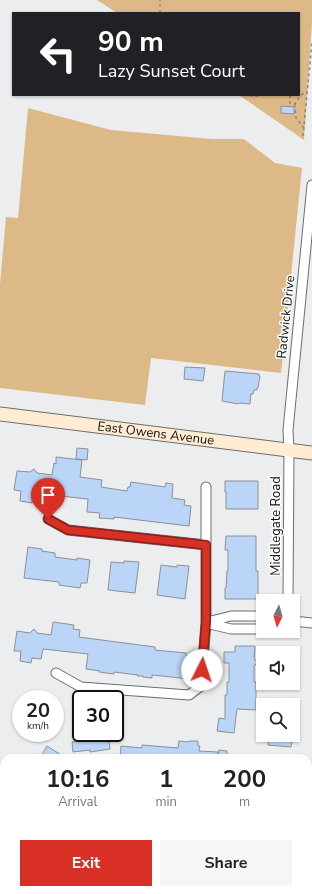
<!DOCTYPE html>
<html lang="en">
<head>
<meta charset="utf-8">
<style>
  body { margin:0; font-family:"Nunito Sans",sans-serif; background:#f6f6f6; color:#222; height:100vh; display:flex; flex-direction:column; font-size:15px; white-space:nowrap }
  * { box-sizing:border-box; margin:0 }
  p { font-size:13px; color:#767676 }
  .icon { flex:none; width:22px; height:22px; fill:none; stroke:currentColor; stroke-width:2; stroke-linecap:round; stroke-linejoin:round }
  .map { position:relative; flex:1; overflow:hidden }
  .panel { position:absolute; left:0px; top:754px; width:312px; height:140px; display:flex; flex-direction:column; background:#fff; border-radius:12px 12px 0 0; box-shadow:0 1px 3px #0004 }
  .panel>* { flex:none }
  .guide { position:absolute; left:12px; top:12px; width:288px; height:84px; border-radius:0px; box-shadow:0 1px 3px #0004; background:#202124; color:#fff; overflow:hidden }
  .needle { width:26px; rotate:185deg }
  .controls { position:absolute; left:256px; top:594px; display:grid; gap:8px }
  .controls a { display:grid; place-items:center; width:44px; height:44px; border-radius:0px; background:#fff; box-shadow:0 1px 3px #0004; font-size:20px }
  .speed { position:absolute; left:12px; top:690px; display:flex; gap:8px; font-size:20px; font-weight:700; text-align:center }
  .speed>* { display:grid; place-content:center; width:52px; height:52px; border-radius:50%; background:#fff; box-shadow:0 1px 3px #0004; line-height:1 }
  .speed small { font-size:10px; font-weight:400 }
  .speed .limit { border:2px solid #111; border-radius:6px; background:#fff; color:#111 }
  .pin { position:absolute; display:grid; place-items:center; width:34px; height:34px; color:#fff; margin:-41px -17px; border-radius:50% 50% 50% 0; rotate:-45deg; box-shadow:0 0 4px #0007 }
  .pin .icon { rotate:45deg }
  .me { position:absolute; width:44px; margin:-22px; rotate:4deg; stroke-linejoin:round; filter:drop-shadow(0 0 3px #0008) }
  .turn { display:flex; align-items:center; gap:14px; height:84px; padding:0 20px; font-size:18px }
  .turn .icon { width:52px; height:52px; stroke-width:2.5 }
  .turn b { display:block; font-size:28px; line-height:34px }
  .eta { display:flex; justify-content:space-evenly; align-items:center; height:68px; text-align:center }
  .eta b { font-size:24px; font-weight:700; line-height:28px }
  .button { display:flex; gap:8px; margin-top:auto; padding:8px 20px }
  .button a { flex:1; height:46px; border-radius:0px; background:#d93025; color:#fff; font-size:16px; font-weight:700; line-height:46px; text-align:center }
  .button a+a { background:#f6f6f6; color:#222 }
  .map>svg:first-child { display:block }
  .green { fill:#deb988 }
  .building { fill:#bad5f8; stroke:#8e9092 }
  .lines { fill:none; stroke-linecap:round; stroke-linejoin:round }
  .street-casing { stroke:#6b6d6f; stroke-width:11 }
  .secondary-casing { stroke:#6b6d6f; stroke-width:15 }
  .path { stroke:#868789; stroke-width:1.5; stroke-dasharray:3 3; stroke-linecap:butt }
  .street { stroke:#fff; stroke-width:9 }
  .secondary { stroke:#ffecd3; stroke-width:13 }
  .route-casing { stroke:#8d1f18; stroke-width:10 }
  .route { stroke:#d93025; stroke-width:7 }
  .labels { text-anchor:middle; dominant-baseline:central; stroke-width:3; stroke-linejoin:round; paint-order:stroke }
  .street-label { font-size:13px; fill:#0e0f10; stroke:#fff }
</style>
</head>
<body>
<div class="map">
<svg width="312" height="894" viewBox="0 0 312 894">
  <rect width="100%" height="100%" fill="#ebedef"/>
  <!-- green -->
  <path class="green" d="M97,0H312V24L304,140L239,95H299V13H117Z
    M28,108L111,130L212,139H244L275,163L302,168L281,373L151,358L145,405L0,388V284L6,217L18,218Z"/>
  <!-- building -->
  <path class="building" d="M281,106L294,107V114L281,113Z
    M185,367L205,368L203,381L184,379Z
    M225,371L259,374V376H260L258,388H257V390H254L253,394H251L250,404L239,403L238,404L222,401Z
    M77,448L88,449L87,460L76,459Z
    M56,457L82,460L80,477L102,480L101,487L127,491L128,487H130L131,482L165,487L166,483L173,484L172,498L185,500L184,505L191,506L189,526L114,517V519L99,518L100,513L87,512L88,499L42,494V499L32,497V503L20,501L21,491L14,490L17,471L30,472L34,469L37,473L52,475L54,463L56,464Z
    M225,481H258V509H226V492H225Z
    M226,536H256V571H258V599H225V588H226L227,571H228V550H225Z
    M28,547L42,549V551L55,553V557L77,560V558L90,560L87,583H81L80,588L59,585V582L24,578Z
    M124,561L139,562L135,593L108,590L111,562L124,563Z
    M161,565L177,567V565L189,566L185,599L157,595Z
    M53,622L74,625L73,629L80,630L79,637L155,647V650L186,653L187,658L193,659L190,679L152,675V678L143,677V676H137L138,675L114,672V674L99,672L100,671L86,669L88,654L43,649L41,659L32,658L31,663L20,661L21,651H14L17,631L30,633L34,629L37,633L51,635Z
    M235,646H255L254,659L258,662L254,666V682H256V710L237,709L234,733L217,731L219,718L225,719V695H227V682H229V663H224V652H235Z
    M104,733H108L110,749L90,752V750L73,752L72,742L79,741L78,736Z
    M269,735H293L291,747L268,745Z
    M179,741L189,742V741H198V746H200L199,751L218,752V756L219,750L227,751V758H120L121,746L142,748V745L178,748Z
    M47,746L66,758H40Z"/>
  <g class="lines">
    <defs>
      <path id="street" d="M48,519L68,530L206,545
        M288,601L289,450L288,430L312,185
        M293,621L312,623
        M207,622L231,616H263
        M206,623L231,629H263
        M56,673L81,687L189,695L201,686L206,623V487
        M308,809H312
        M75,894V890"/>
      <g id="secondary">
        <path id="s1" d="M0,414L312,453"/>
      </g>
    </defs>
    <!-- street casing -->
    <use href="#street" class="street-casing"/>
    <!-- secondary casing -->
    <use href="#secondary" class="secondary-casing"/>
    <!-- path -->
    <path class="path" d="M160,13V0
      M250,95L254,97L259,95
      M290,95V103L295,104L300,96L307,91
      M295,104L296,118L304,128
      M303,136L312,42"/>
    <!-- street -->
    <use href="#street" class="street"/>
    <!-- secondary -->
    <use href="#secondary" class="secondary"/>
  </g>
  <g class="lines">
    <defs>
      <path id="route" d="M48,519L68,530L206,545V622L202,670"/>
    </defs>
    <!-- route casing -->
    <use href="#route" class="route-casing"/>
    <!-- route -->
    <use href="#route" class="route"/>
  </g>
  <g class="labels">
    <!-- street labels -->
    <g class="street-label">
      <text transform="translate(286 317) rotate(-84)">Radwick Drive</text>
      <text stroke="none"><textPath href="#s1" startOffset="157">East Owens Avenue</textPath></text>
      <text transform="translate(276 526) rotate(-90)">Middlegate Road</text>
    </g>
  </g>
</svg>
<div class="controls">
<a><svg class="needle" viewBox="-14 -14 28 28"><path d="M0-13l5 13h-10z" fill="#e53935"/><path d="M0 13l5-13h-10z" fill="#767676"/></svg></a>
<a><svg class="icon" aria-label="sound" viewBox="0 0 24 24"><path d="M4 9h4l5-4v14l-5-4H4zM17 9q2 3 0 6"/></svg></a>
<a><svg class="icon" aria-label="search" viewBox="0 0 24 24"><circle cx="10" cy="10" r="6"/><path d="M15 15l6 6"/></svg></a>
</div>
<div class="speed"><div>20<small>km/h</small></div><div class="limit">30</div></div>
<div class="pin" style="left:48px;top:519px;background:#d93025"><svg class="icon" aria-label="arrive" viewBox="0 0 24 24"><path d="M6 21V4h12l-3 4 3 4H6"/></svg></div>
<svg class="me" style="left:202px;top:670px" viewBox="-20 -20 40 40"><circle r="19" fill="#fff"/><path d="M0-13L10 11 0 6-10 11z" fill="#d93025"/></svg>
<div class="guide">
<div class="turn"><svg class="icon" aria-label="left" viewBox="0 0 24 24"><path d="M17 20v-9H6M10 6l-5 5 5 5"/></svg><div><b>90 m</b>Lazy Sunset Court</div></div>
</div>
<section class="panel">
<div class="eta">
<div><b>10:16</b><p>Arrival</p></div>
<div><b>1</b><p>min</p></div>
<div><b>200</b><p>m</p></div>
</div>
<div class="button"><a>Exit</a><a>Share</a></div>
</section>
</div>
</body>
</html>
